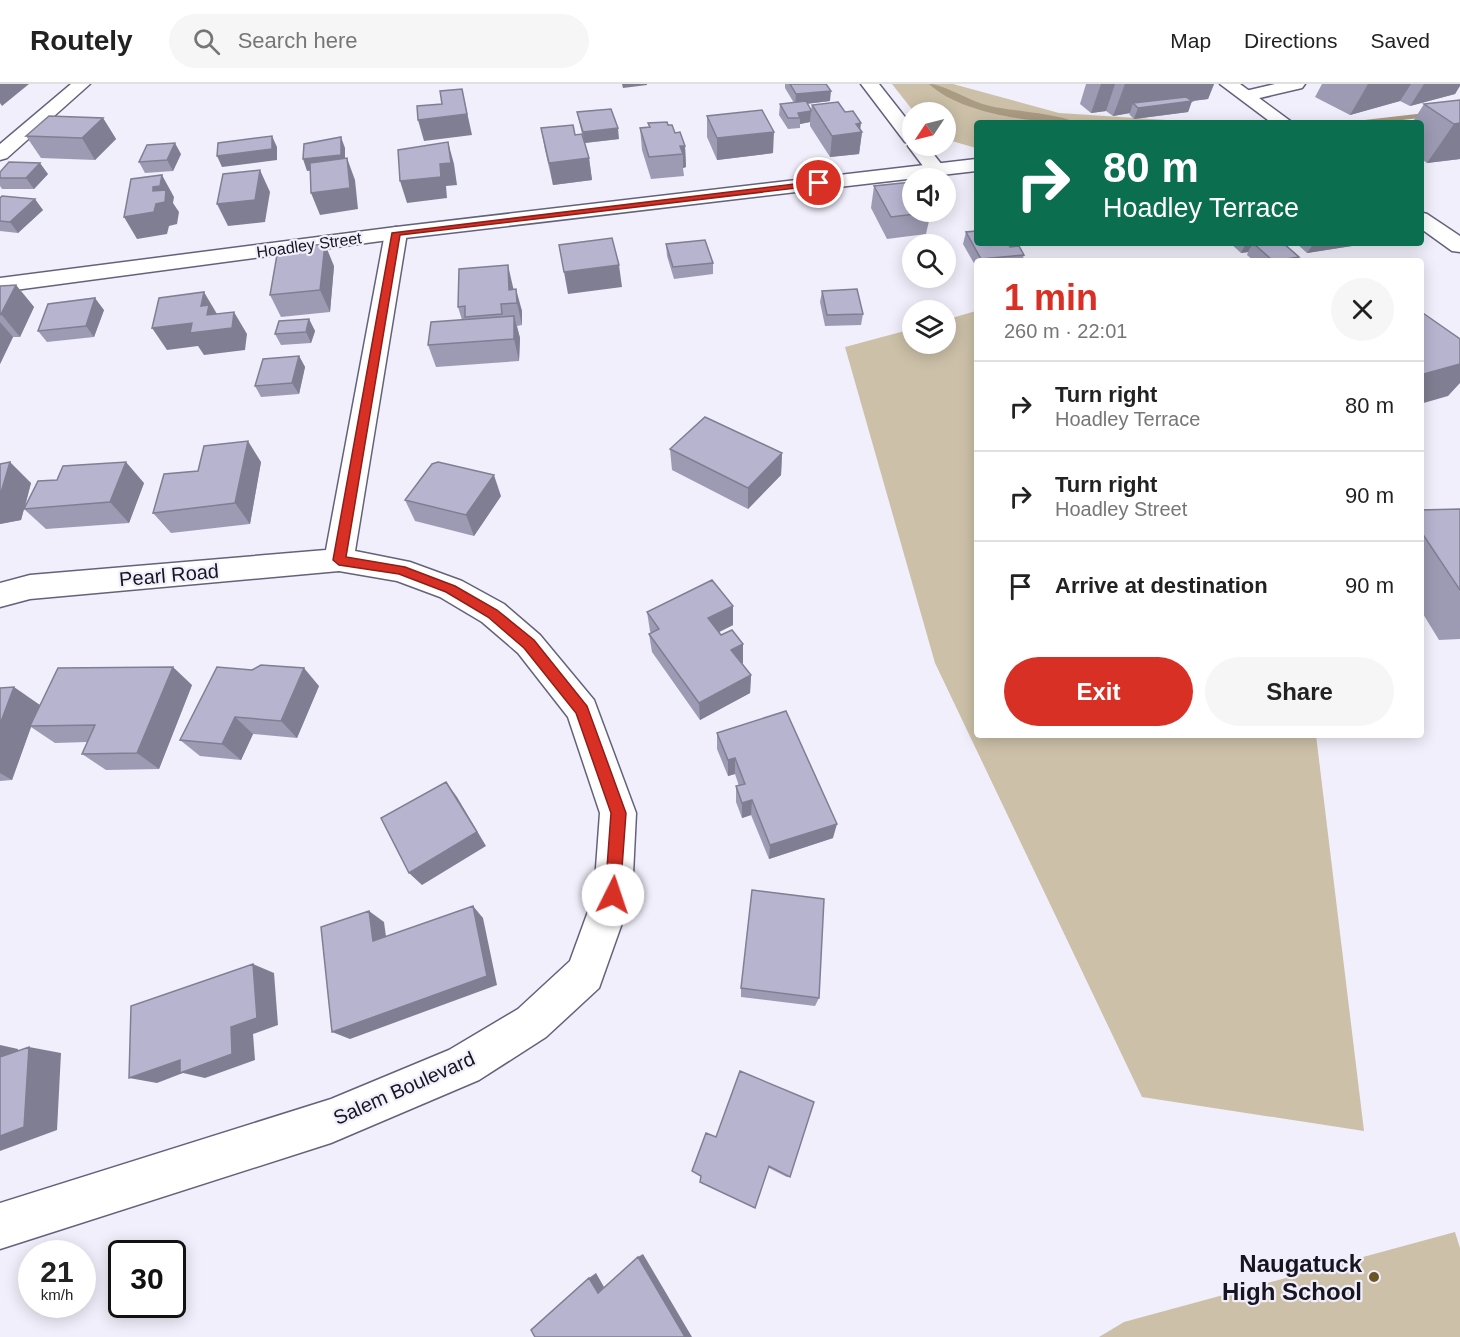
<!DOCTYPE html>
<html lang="en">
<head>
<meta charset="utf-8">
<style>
  body { margin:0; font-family:Arial,sans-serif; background:#f6f6f6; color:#222; height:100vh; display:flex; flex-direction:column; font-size:22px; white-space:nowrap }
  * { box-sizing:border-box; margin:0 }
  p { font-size:20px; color:#767676 }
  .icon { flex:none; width:33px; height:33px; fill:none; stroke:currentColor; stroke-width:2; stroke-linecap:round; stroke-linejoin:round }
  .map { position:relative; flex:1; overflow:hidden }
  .side { position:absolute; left:974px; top:174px; width:450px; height:480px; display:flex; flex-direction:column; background:#fff; border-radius:6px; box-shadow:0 3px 15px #0003 }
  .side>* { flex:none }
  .banner { position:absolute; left:974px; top:36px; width:450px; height:126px; border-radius:6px; box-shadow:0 3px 15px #0003; background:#0b6e4f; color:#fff; overflow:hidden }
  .needle { width:39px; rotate:235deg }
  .tools { position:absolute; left:902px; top:18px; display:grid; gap:12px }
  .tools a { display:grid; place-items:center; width:54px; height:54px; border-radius:50%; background:#fff; box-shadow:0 3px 15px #0003; font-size:30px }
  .speed { position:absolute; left:18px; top:1156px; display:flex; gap:12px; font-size:30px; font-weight:700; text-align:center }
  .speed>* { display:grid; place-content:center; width:78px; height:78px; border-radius:50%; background:#fff; box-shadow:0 3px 15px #0003; line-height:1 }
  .speed small { font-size:15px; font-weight:400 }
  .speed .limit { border:3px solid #111; border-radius:9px; background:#fff; color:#111 }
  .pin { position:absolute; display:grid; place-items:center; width:51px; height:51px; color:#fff; margin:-26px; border:3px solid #fff; border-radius:50%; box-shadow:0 2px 6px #0007 }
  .me { position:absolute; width:66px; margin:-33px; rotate:4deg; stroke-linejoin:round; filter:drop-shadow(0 0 4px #0008) }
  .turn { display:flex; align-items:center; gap:21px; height:126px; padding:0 30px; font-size:27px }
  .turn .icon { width:78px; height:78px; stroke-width:2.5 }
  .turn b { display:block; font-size:42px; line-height:51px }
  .round { display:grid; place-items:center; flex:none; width:63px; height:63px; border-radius:32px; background:#f6f6f6 }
  .overview { display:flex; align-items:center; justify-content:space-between; height:102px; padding:0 30px }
  h1 { font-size:36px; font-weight:800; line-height:45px; color:#d93025 }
  .cta { display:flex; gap:12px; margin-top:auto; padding:12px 30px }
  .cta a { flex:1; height:69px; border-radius:36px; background:#d93025; color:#fff; font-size:24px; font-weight:800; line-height:69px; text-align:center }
  .cta a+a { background:#f6f6f6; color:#222 }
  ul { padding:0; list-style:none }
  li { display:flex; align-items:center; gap:18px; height:90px; padding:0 30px; border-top:2px solid #e0e0e0 }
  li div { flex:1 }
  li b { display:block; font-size:22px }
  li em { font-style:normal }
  header { display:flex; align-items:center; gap:36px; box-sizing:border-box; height:84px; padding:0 30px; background:#fff; border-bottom:2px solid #e0e0e0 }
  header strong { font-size:28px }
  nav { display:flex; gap:33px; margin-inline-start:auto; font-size:21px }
  .search { width:420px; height:54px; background:#f6f6f6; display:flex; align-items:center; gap:15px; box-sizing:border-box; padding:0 21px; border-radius:33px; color:#767676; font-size:22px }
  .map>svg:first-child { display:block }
  .green { fill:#ccc0a8 }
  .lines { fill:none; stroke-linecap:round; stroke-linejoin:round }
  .stream { fill:#aa9c83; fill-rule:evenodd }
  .street-casing { stroke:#64627b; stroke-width:3 }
  .secondary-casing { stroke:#64627b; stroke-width:3 }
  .street { fill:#fff; fill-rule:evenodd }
  .secondary { fill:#fff; fill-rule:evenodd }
  .wall { fill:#9d9bb3 }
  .shaded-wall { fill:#807e92 }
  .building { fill:#b7b4d0; stroke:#807e92; stroke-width:1.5 }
  .route { fill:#d93025; stroke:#8d1f18; stroke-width:1.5 }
  .poi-dot { fill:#6b5525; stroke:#f0effb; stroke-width:2 }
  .labels { text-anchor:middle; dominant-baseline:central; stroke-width:4.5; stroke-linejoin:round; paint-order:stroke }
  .far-street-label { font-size:16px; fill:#171620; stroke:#f0effb }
  .street-label { font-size:20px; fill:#171620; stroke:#f0effb }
  .near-poi-label { font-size:24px; font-weight:bold; fill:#171620; stroke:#f0effb; text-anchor:end }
</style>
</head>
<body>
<header>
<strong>Routely</strong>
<div class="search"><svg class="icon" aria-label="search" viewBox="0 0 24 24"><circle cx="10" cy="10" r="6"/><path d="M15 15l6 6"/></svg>Search here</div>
<nav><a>Map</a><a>Directions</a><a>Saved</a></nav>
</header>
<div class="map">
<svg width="1460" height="1253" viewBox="0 0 1460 1253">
  <rect width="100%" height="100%" fill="#f0effb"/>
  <!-- green -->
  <path class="green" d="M892,0H953L1059,29L1213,39H976V64L945,55V28H914Z
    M976,227V651H1316L1364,1047L1142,1013L935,579L845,263L912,245V260H945V236Z
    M1455,1148L1460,1164V1253H1099L1124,1238Z"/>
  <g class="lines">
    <!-- stream -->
    <path class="stream" d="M929,0C944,0 971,18 990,22C1010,27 1062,30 1076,39C1034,39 961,30 929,0Z
      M1460,25V29L1378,39H1352L1356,37Z"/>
    <defs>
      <path id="street" d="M71,0H90L7,74L0,76V60Z
        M861,0H879L912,42V62H927L946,86L943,90H929L908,62L910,59L905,58Z
        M1275,0H1305L1302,4L1247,17L1238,12L1241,8Z
        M396,143L403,145L407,149L355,467L410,478L462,497L504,520L540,551L594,616L636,729L632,811L599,904L546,953L479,996L331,1059L0,1165V1119L331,1015L449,966L518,925L570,877L594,811L600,729L568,633L518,569L482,538L440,513L397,497L339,487L30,515L0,523V499L30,491L326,466L385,149L389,145Z"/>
      <path id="secondary" d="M1220,0H1240L1293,39H1272Z
        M976,75V87L396,155L0,208V194L396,143Z
        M1420,128L1427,130L1460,152V168L1452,167L1420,144Z"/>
    </defs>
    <!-- street casing -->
    <use href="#street" class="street-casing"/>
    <!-- secondary casing -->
    <use href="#secondary" class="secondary-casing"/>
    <!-- street -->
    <use href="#street" class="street"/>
    <!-- secondary -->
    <use href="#secondary" class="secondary"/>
  </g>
  <!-- wall -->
  <path class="wall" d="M785,0H826L830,17L807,20L811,26L812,21L845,28L862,48L859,70L830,73L810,42V38L800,40V44L788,45L779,31L780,20L794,19L785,4Z
    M1086,0H1214L1208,15L1192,17L1188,28L1134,35L1129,30L1130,29L1113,32L1106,27L1091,29L1080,20Z
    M1322,0H1460L1455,10L1410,22L1400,17L1350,31L1315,13Z
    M1460,16V75L1427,79L1420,74V39H1412L1424,20Z
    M577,28L619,55L585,59L589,74L592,96L553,101L545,66L541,44L575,51L582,50Z
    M707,32L773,69L717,76L707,53Z
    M103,34L116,55L95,76L41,74L26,52Z
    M648,39L668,41L675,49L685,62L686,83L683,84L684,92L651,95L642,66L640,44L649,43Z
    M181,70L173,87L145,89L139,78Z
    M0,88L48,90L34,105H2L0,102Z
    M874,102L931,128L926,150L887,155L871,124Z
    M0,114L43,126L18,149L0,147Z
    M966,148L1010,163L1024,171L1022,177H976V183L963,160Z
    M1230,159H1283L1296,177H1254L1247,171L1248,168L1241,169Z
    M1296,159H1371L1307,169Z
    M666,160L713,179V190L674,195L667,172Z
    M334,182L330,228L281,233L270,211Z
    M16,201L34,223L20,253H13L0,280V202Z
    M513,203L522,227V241L517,242L520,254L519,277L436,283L428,261L462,236L458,223Z
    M822,207L863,230L861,241L825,242L820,218Z
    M104,226L94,253L47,258L38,247Z
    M309,235L315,247L311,259L281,261L275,250Z
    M299,272L305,283L299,310L261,313L255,302Z
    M670,365L782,369L781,391L748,425L672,386Z
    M261,378L250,440L171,449L153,429L198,387Z
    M0,380L31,399L25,423L144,399L129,439L46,445L24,425L21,436L0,440Z
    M501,412L474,452L415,437L405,416Z
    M1460,425V555L1439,556L1420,525V426Z
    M647,528L733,541L719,548L721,551L743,560V579H742L751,591L750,609L700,636L652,568L649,550L651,549L650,547Z
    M217,583L319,602L297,654L253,650L241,676L200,672L180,656Z
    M192,601L159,685L106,686L82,670L87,658L55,659L31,643L12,696L0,697V604L40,621L38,625Z
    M717,649L833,754L769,775L751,731L742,734L736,718V702H739L735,690L728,692L717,665Z
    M741,904L819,914L815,922L741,913Z
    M706,1049L790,1093H787L769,1084L701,1092Z"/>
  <!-- shaded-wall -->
  <path class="shaded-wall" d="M0,0H29L2,22L0,19Z
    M622,0H647V1L623,4Z
    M1101,0H1115L1106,27L1091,29Z
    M1125,0H1214L1208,15L1192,17L1188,28L1134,35L1138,24L1133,19L1130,29L1113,32Z
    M1368,0H1411L1400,17L1350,31Z
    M1424,0H1460V2L1455,10L1410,22Z
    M462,5L472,51L424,57L418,36L467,30Z
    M831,7L830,17L795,21L796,10Z
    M811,27L810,38L800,40V34L798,29Z
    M103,34L116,55L95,76L82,54Z
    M861,39L860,48H862L859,70L830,73L832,52L856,40Z
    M1460,39V75L1427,79L1454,40Z
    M618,44L619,55L584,59L583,48Z
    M774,48L773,69L717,76V54Z
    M272,52L277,63V76L222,83L217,72Z
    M341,53L345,64V82L307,87L303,75Z
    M448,58L454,80L457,101L446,102L447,114L407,119L400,97L440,80Z
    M175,59L181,70L173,87L167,76Z
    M680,62H685L686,83L683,84V70Z
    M347,74L355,96L358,125L320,131L311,109Z
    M589,74L592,96L553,101L549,79Z
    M40,79L48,90L34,105L26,94Z
    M260,86L270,108L265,138L228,142L217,120Z
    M162,91L174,113L173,119L179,128L177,140L169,142L167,150L137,155L124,133L153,103Z
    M35,115L43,126L18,149L10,138Z
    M1246,159H1272H1253L1248,168L1241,169Z
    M1314,159H1371L1307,169Z
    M325,160L334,182L330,228L320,206Z
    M1299,173L1296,177H1273Z
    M508,181L513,203L514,219L509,206Z
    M619,181L622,203L568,210L564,188Z
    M16,201L34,223L20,253L1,230Z
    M516,205L522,227V241L517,219Z
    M204,208L217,230L234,228L247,250L245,266L204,271L198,262L167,266L152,244L201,222Z
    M95,214L104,226L94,253L86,242Z
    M514,232L520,254L519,277L514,255Z
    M309,235L315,247L311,259L306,248Z
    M0,238L13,253L0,280Z
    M299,272L305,283L299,310L292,299Z
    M1460,280V299L1448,312L1420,320V291Z
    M248,357L261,378L250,440L235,419Z
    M782,369L781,391L748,425V404Z
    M10,378L31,399L21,436L0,440V412Z
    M126,378L144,399L129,439L110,418Z
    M494,391L501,412L474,452L466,431Z
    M733,522V541L709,553L708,534Z
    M743,560V579L731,585V566Z
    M173,583L192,601L159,685L137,669Z
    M304,584L319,602L297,654L281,637Z
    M751,591L750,609L700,636L699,619Z
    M14,603L40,621L32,642H30L31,643L12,696L0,689V640Z
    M235,633L253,650L241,676L222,660Z
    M735,674V690L728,692V676Z
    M446,698L457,713L486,762L422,801L409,789Z
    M752,716L751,731L742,734V719Z
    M837,740L833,754L769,775L770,761Z
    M473,822L483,834L497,901L350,955L332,948Z
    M369,827L384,838L388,867L373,857Z
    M253,880L274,889L278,941L253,950L255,976L205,994L183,989L157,999L129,994L180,976L231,943Z
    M0,961L18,965L17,984L0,981Z
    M29,963L61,969L57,1046L0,1067V1052Z
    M643,1170L692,1253H685L638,1173Z
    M596,1189L604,1203L598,1209L589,1194Z"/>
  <!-- building -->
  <path class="building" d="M790,0H826L831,7L796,10Z
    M462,5L467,30L418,36L417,22L442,20L440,7Z
    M1186,13L1192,17L1138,24L1133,19Z
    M1460,16V39L1454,40L1424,20Z
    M806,17L811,26V27L798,29L800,34H788L780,20Z
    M838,18L845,28L853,27L861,39L856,40L862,48L832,52L812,21Z
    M611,25L618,44L583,48L577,28Z
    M762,26L774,48L717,54L707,32Z
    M49,32L103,34L82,54L26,52Z
    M667,38L668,41H672L675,49L680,48L685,62H680L683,70L649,73L640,44L650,43L648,39Z
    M573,41L575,51L582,50L589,74L549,79L541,44Z
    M272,52V65L217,72L218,59Z
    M341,53V71L303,75L304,60Z
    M448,58L451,79L440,80L441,93L400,97L398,66Z
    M175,59L167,76L139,78L147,61Z
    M347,74L350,104L311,109L310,79Z
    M9,78L40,79L26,94H0V88Z
    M260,86L255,116L217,120L223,90Z
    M162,91L160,102L153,103V107L166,106L165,118L156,120L154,128L124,133L131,95Z
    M912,98V128H931L891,133L874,102Z
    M2,112L35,115L10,138L0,137V114Z
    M976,147V159H1008L1010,163L1019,162L1024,171L981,175L966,148Z
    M612,154L619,181L564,188L559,161Z
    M705,156L713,179L673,183L666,160Z
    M1253,159H1283L1299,173L1273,177Z
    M325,160L320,206L270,211L278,165Z
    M508,181L509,206L516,205L517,219L501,220L502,230L465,233V222L458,223L459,185Z
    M16,201L1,230L0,231V202Z
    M857,205L863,230L827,231L822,207Z
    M204,208L201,222L209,221L207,231L234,228L232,244L190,249L192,239L152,244L159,214Z
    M95,214L86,242L38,247L48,220Z
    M1420,227L1460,255V280L1420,291Z
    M514,232V255L428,261L431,238Z
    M309,235L306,248L275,250L279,237Z
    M299,272L292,299L255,302L263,275Z
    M705,333L782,369L748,404L670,365Z
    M248,357L235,419L153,429L164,390L198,387L204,362Z
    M10,378L0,412V380Z
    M126,378L110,418L24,425L38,397L57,396L63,382Z
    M438,378L494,391L466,431L405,416L432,380Z
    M1460,425V506L1420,446V426Z
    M712,496L733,522L708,534L721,551L732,546L743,560L731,566L751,591L699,619L649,550L659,545L647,528Z
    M261,581L304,584L281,637L235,633L222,660L180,656L217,583L252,586Z
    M173,583L137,669L82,670L95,641L30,642L58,584Z
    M14,603L0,640V604Z
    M786,627L837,740L770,761L752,716L742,719L736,702L745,700L735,674L728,676L717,649Z
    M446,698L477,748L409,789L381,734Z
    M752,806L824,815L819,914L741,904Z
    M473,822L487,892L332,948L321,843L369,827L373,857Z
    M253,880L257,934L231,943L232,970L180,989V976L129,994L131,922Z
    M29,963L24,1043L0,1052V973Z
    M740,987L814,1018L790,1093L769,1082L755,1124L700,1098L701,1092L692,1087L706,1049L716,1053Z
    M638,1173L685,1253H535L531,1246L589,1194L598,1209Z"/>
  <!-- route -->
  <path class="route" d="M819,97L822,101L400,151L346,473L405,483L455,502L497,526L534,556L587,622L626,729L620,811L618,816L613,819L607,816L605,811L611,729L576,629L524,564L488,533L446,508L399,490L339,481L333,476L392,149Z"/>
  <!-- markers -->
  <circle class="poi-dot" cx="1374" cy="1193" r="6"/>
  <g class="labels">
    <!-- far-street labels -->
    <g class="far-street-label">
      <text transform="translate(309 161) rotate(-8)">Hoadley Street</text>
    </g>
    <!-- street labels -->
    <g class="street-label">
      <text transform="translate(169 491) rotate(-5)">Pearl Road</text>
      <text transform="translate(404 1004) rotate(-24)">Salem Boulevard</text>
    </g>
    <!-- near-poi labels -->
    <g class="near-poi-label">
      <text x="1362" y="1179">Naugatuck<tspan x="1362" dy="28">High School</tspan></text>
    </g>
  </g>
</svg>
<div class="tools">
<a><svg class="needle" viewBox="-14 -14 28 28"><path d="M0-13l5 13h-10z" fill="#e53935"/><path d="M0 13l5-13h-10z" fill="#767676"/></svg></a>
<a><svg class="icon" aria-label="sound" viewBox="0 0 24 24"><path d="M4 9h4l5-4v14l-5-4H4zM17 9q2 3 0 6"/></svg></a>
<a><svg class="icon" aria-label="search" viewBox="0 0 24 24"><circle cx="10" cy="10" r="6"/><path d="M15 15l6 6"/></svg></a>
<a><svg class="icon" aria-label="layers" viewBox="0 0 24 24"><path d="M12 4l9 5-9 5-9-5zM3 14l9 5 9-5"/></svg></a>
</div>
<div class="speed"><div>21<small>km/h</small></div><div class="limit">30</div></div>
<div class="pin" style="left:819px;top:99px;background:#d93025"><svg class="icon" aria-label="arrive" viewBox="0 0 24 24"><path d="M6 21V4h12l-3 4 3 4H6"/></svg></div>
<svg class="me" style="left:613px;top:811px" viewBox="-20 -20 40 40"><circle r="19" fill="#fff"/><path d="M0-13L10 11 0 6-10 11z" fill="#d93025"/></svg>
<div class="banner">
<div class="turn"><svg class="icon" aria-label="right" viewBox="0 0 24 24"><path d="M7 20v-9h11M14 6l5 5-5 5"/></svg><div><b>80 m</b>Hoadley Terrace</div></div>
</div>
<section class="side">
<div class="overview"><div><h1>1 min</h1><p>260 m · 22:01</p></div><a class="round"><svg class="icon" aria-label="close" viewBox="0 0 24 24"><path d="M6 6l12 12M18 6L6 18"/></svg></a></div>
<ul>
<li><svg class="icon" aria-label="right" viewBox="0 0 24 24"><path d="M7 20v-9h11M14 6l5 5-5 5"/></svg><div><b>Turn right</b><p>Hoadley Terrace</p></div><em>80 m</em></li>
<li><svg class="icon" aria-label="right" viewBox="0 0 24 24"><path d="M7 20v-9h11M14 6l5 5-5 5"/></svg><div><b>Turn right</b><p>Hoadley Street</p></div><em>90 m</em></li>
<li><svg class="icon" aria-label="arrive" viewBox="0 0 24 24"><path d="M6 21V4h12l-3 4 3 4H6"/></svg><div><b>Arrive at destination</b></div><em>90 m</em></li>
</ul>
<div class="cta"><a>Exit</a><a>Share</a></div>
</section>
</div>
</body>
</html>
